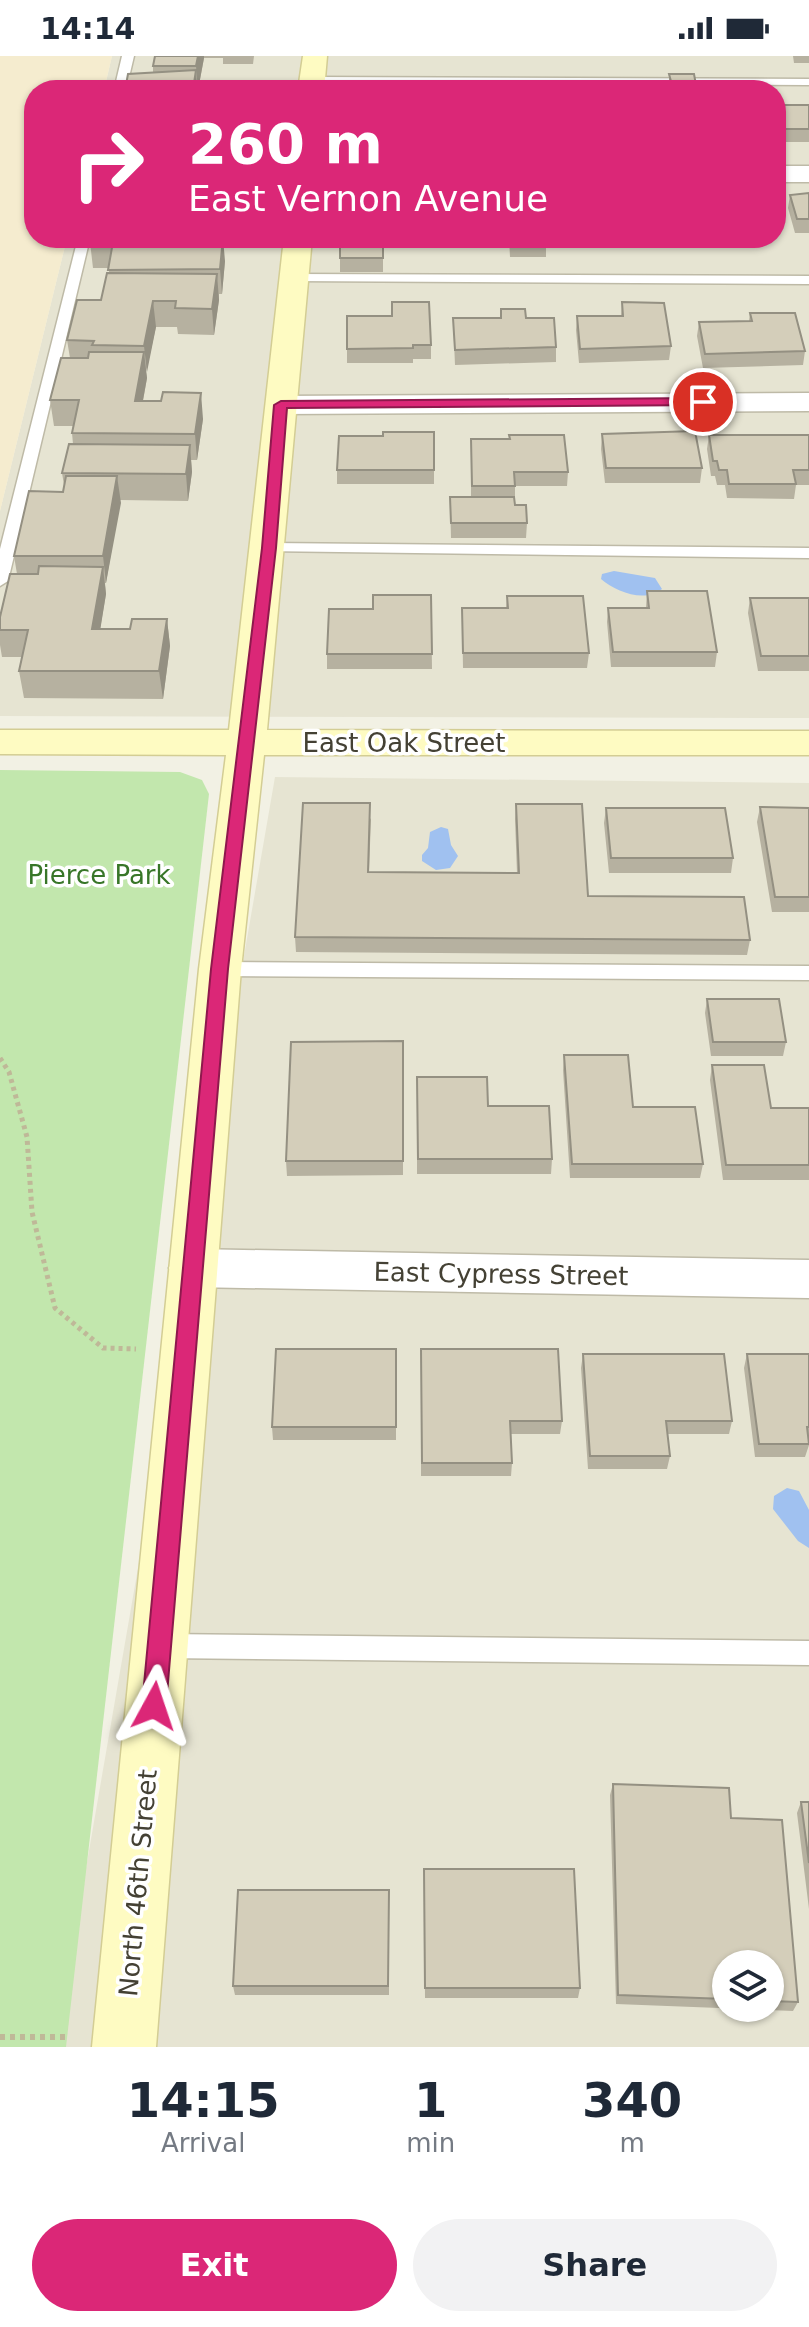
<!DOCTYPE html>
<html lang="en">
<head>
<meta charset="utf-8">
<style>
  body { margin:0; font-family:"DejaVu Sans",sans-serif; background:#f2f2f3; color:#1f2937; height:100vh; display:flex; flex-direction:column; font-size:30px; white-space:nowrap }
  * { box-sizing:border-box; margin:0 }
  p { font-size:26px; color:#747a83 }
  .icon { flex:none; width:44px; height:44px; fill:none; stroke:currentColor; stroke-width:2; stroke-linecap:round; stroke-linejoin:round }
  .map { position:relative; height:1991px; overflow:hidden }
  .details { display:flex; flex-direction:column; background:#fff; flex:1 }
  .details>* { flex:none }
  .hud { position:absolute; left:24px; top:24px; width:762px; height:168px; border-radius:32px; box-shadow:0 2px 6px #0004; background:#db2777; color:#fff; overflow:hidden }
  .fabs { position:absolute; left:712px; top:1894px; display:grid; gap:16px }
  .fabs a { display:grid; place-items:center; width:72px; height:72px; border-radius:50%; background:#fff; box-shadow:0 2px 6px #0004; font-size:40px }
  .pin { position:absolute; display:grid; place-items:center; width:68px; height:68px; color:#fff; margin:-34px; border:4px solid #fff; border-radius:50%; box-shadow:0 2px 8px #0007 }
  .me { position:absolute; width:88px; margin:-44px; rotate:5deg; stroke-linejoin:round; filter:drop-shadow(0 0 6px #0008) }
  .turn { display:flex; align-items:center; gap:28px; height:168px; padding:0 32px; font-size:36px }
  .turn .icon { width:104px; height:104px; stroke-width:2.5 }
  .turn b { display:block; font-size:56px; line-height:68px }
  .eta { display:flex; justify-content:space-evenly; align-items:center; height:136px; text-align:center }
  .eta b { font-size:48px; font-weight:800; line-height:56px }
  .cta { display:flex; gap:16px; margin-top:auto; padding:16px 32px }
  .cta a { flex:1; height:92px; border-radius:48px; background:#db2777; color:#fff; font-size:32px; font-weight:800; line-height:92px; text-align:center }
  .cta a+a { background:#f2f2f3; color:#1f2937 }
  .status { display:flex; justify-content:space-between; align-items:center; height:56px; padding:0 40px; background:#fff; direction:ltr }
  .status svg { height:22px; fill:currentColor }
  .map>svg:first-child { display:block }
  .residential { fill:#e6e4d2; fill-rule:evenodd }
  .commercial { fill:#f5eccf }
  .green { fill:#c2e7ad }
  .water { fill:#a0c1f0 }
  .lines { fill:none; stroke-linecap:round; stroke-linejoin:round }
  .lane-casing { stroke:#bebaa7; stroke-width:3 }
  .street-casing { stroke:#bebaa7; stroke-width:3 }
  .secondary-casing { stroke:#d3cd94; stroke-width:3 }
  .path-far1 { stroke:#bfb898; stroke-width:5; stroke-dasharray:4 4; stroke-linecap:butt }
  .path { stroke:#bfb898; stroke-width:6; stroke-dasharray:5 5; stroke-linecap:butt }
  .lane { fill:#fff; fill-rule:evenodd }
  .street { fill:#fff; fill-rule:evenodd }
  .secondary { fill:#fefbc2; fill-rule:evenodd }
  .wall { fill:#b6b1a0; fill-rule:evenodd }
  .shaded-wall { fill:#949082 }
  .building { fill:#d4ceba; stroke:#949082; stroke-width:2 }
  .route { fill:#db2777; stroke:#8e194d; stroke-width:2 }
  .labels { text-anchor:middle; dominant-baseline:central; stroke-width:7; stroke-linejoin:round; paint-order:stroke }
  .street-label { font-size:26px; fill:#444134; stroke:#fff }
  .park-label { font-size:26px; fill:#387628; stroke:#fff }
</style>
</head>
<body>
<div class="status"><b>14:14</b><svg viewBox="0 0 49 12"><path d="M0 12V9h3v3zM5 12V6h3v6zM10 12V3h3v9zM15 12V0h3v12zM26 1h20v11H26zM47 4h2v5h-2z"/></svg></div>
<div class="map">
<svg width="809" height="1991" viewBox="0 0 809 1991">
  <rect width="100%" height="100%" fill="#f2f1e4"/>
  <!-- residential -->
  <path class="residential" d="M112,0H809V662L0,660V455L67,182H776V34H104Z
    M275,721L809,727V1991H55ZM726,1908H770V1952H726Z"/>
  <!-- commercial -->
  <path class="commercial" d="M0,0H112L104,34H34V182H67L0,455Z"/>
  <!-- green -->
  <path class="green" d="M0,714L180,716L202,724L209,738L66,1991H0Z"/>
  <!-- water -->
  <path class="water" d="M614,515L655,522L662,533C645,547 616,536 601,523L602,518Z
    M441,771L448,773L451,789L458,800L450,812L436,814L422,805V799L428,792L430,776Z
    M787,1432L799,1435L809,1454V1492L798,1485L773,1453L774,1440Z"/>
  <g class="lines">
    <defs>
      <path id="lane" d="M122,0H134L126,34H114Z
        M309,21L809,23V29L313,26L307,23Z
        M78,182H90L8,525L0,530V493Z
        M289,218L809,220V228L294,225L289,224Z
        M269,487L809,492V502L263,495L261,492Z
        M220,906L809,910V924L220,920L210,913Z
        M163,1578L809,1585V1609L163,1602L154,1598L150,1590L154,1582Z"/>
      <path id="street" d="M776,110H809V126H776Z
        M809,337V355L281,358L270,355L266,349L270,343L281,340Z
        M192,1193L809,1204V1242L192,1231L176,1225L169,1212L176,1199Z"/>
      <path id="secondary" d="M303,0H327L324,34H298Z
        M284,182H312L267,674L809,675V699H264L241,913L156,1991H92L199,913L226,699L0,698V674H229Z"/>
    </defs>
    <!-- lane casing -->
    <use href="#lane" class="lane-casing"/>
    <!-- street casing -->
    <use href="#street" class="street-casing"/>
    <!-- secondary casing -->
    <use href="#secondary" class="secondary-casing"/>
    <!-- path-far1 -->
    <path class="path-far1" d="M0,1002L9,1016L27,1081L32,1156L55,1252L103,1292L136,1293"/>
    <!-- path -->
    <path class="path" d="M0,1981H68"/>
    <!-- lane -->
    <use href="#lane" class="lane"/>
    <!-- street -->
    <use href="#street" class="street"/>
    <!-- secondary -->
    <use href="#secondary" class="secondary"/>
  </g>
  <!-- wall -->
  <path class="wall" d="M155,0H254L253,8H223V2H204L198,34H125L153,16V10Z
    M793,0H809V7H794Z
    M669,18L696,29V34H669Z
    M776,49H809V86H776Z
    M809,137V177H795L788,152L790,139Z
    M172,182L171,187L225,205L222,238H219V244L214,279L178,278L177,271H156L146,316L147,322L143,345L203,363L197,404H191L192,416L188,445L120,444L106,527H105L106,538L100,573H130L167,563L170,590L163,643L24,642L19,615L22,601H2L0,589V561L17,518L14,500L63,436L64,429L62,417L73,388L72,377L73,370H54L50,344L70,302L67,284L101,244L109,217V212H93L90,186Z
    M403,182H434V184H403Z
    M509,182H546V201H510Z
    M593,182H663V184L593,185Z
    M692,182H752L751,189L692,188Z
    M340,183H383V216H340Z
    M622,246L671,290L669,304L579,307L576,274L577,260H621Z
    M501,253L526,262L556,291V306L455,309L453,262H500Z
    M750,257L805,295L803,309L703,312L697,280L699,266L749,265Z
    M347,260L431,289V303H413V307H347Z
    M434,376V428H337V414L383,380Z
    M602,378L702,412L700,427H605L601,393Z
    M709,379H809V429H796L794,443L727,442L725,429H717L715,420H711L707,393Z
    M471,383L568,416L567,430H515V449L527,467L526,482H451L450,441H471Z
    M647,535L717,596L715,611H611L607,566L608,552H646Z
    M431,539L432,613H327V598L373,553Z
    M507,540L589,597L587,612H463L462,552H506Z
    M750,542H809V615H758L748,557Z
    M516,748L588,840L750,884L747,899L296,896L295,881L371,762L369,816L517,817L515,763Z
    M760,751L809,752V856H772L757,766Z
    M606,752L733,802L731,817H609L604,767Z
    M707,943L786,986L783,1000H711L705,957Z
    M403,985V1119L287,1120L286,1105Z
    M564,999L633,1051L703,1108L700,1122H570L563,1014Z
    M712,1009L771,1052H809V1124H723L710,1024Z
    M417,1021L488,1050L552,1103L551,1118H417Z
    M396,1293V1384H273L272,1371Z
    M421,1293L562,1365L560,1378H511L512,1407L511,1420H421Z
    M583,1298L732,1365L729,1378H667L670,1400L667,1413H588L581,1312Z
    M747,1298H809V1389L805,1401H755L744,1312Z
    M613,1728L731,1762L798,1946L793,1955L616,1948L610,1739ZM726,1908H770V1952H726Z
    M801,1746H809V1853L797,1757Z
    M424,1813L580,1932L578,1942H425Z
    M389,1834V1939H235L233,1930Z"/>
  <!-- shaded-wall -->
  <path class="shaded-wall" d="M198,0H204V2L198,34L196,10Z
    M196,14L197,34H193Z
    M166,182H172L168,212L165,187Z
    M223,182L225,205L222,238L220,213Z
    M217,218L219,244L214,279L212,253Z
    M153,245L156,271L147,316L144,290Z
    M144,296L147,322L138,371L135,345Z
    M201,337L203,363L197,404L195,378Z
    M190,389L192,416L188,445L186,418Z
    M117,420L121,447L106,527L103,500Z
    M103,511L106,538L96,600L92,573Z
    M167,563L170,590L163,643L159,615Z"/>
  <!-- building -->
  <path class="building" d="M155,0H198L196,10H153Z
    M196,14L193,34H125L128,18Z
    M669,18H694L696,29H672Z
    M776,49H809V73H776Z
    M809,137V163H797L790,139Z
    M90,182H166L165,187H188V182H223L220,213L108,214L113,186H90Z
    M510,182H546L547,187H510Z
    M340,183H383V202H340Z
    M107,217L217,218L212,253L175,252L176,245H153L144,290L92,289L94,285L67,284L77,244H101Z
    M392,246H429L431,289H413V292L347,293V260H392Z
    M622,246L664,247L671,290L580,293L577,260H623Z
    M501,253H525L526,262H554L556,291L455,294L453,262H501Z
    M750,257H795L805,295L705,298L699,266L752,265Z
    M89,296H144L135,345H161L163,336L201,337L195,378L72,377L79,344H50L61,302H88Z
    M695,375L702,412H606L602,378Z
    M383,376H434V414H337L339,380H383Z
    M509,379H564L568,416H514L515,430H472L471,383H510Z
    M709,379H809V414H793L796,428H729L727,414H719L717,405H713Z
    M69,388L190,389L186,418L62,417Z
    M66,420H117L103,500H14L29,435L63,436Z
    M450,441H514L515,449H526L527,467H451Z
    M39,510L103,511L92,573H130L132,563H167L159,615H19L28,574H0V561L10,518H38Z
    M647,535H707L717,596H613L608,552H649Z
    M373,539H431L432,598H327L329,553H373Z
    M507,540H583L589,597H463L462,552H508Z
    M750,542H809V600H761Z
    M303,747H370L368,816L519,817L516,748H582L588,840L744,841L750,884L295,881Z
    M760,751L809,752V841H775Z
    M606,752H725L733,802H611Z
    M707,943H779L786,986H713Z
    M403,985V1105H286L291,986Z
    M564,999H628L633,1051H695L703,1108H572Z
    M712,1009H764L771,1052H809V1109H726Z
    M417,1021H487L488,1050H549L552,1103H418Z
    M276,1293H396V1371H272Z
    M421,1293H558L562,1365H510L512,1407H422Z
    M583,1298H724L732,1365H666L670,1400H590Z
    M747,1298H809V1371H807L809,1388H759Z
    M613,1728L729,1732L731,1762L782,1764L798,1946L770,1945V1908H726V1943L618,1939Z
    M801,1746H809V1807Z
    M424,1813H574L580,1932H425Z
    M238,1834H389L388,1930H233Z"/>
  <!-- route -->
  <path class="route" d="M703,342L708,343V349L287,352L276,492L228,913L166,1650L162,1658L154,1662L146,1658L142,1650L211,913L262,492L274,349L281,345Z"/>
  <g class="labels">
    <!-- street labels -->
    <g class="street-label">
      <text x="404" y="687">East Oak Street</text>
      <text transform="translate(501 1218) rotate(1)">East Cypress Street</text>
      <text transform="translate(138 1827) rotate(-85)">North 46th Street</text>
    </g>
    <!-- park labels -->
    <g class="park-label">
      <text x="99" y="819">Pierce Park</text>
    </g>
  </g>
</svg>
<div class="fabs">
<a><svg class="icon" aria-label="layers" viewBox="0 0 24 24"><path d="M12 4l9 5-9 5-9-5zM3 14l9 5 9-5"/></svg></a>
</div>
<div class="pin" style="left:703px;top:346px;background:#d93025"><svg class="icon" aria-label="arrive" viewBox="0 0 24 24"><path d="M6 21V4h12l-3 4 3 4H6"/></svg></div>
<svg class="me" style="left:154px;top:1650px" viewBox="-20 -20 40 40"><path d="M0-17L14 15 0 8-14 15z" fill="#db2777" stroke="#fff" stroke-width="4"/></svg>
<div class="hud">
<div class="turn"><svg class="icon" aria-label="right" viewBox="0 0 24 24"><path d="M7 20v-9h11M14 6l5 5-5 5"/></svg><div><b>260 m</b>East Vernon Avenue</div></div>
</div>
</div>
<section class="details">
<div class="eta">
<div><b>14:15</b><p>Arrival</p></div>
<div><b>1</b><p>min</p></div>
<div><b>340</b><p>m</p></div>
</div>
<div class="cta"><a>Exit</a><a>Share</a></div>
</section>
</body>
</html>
